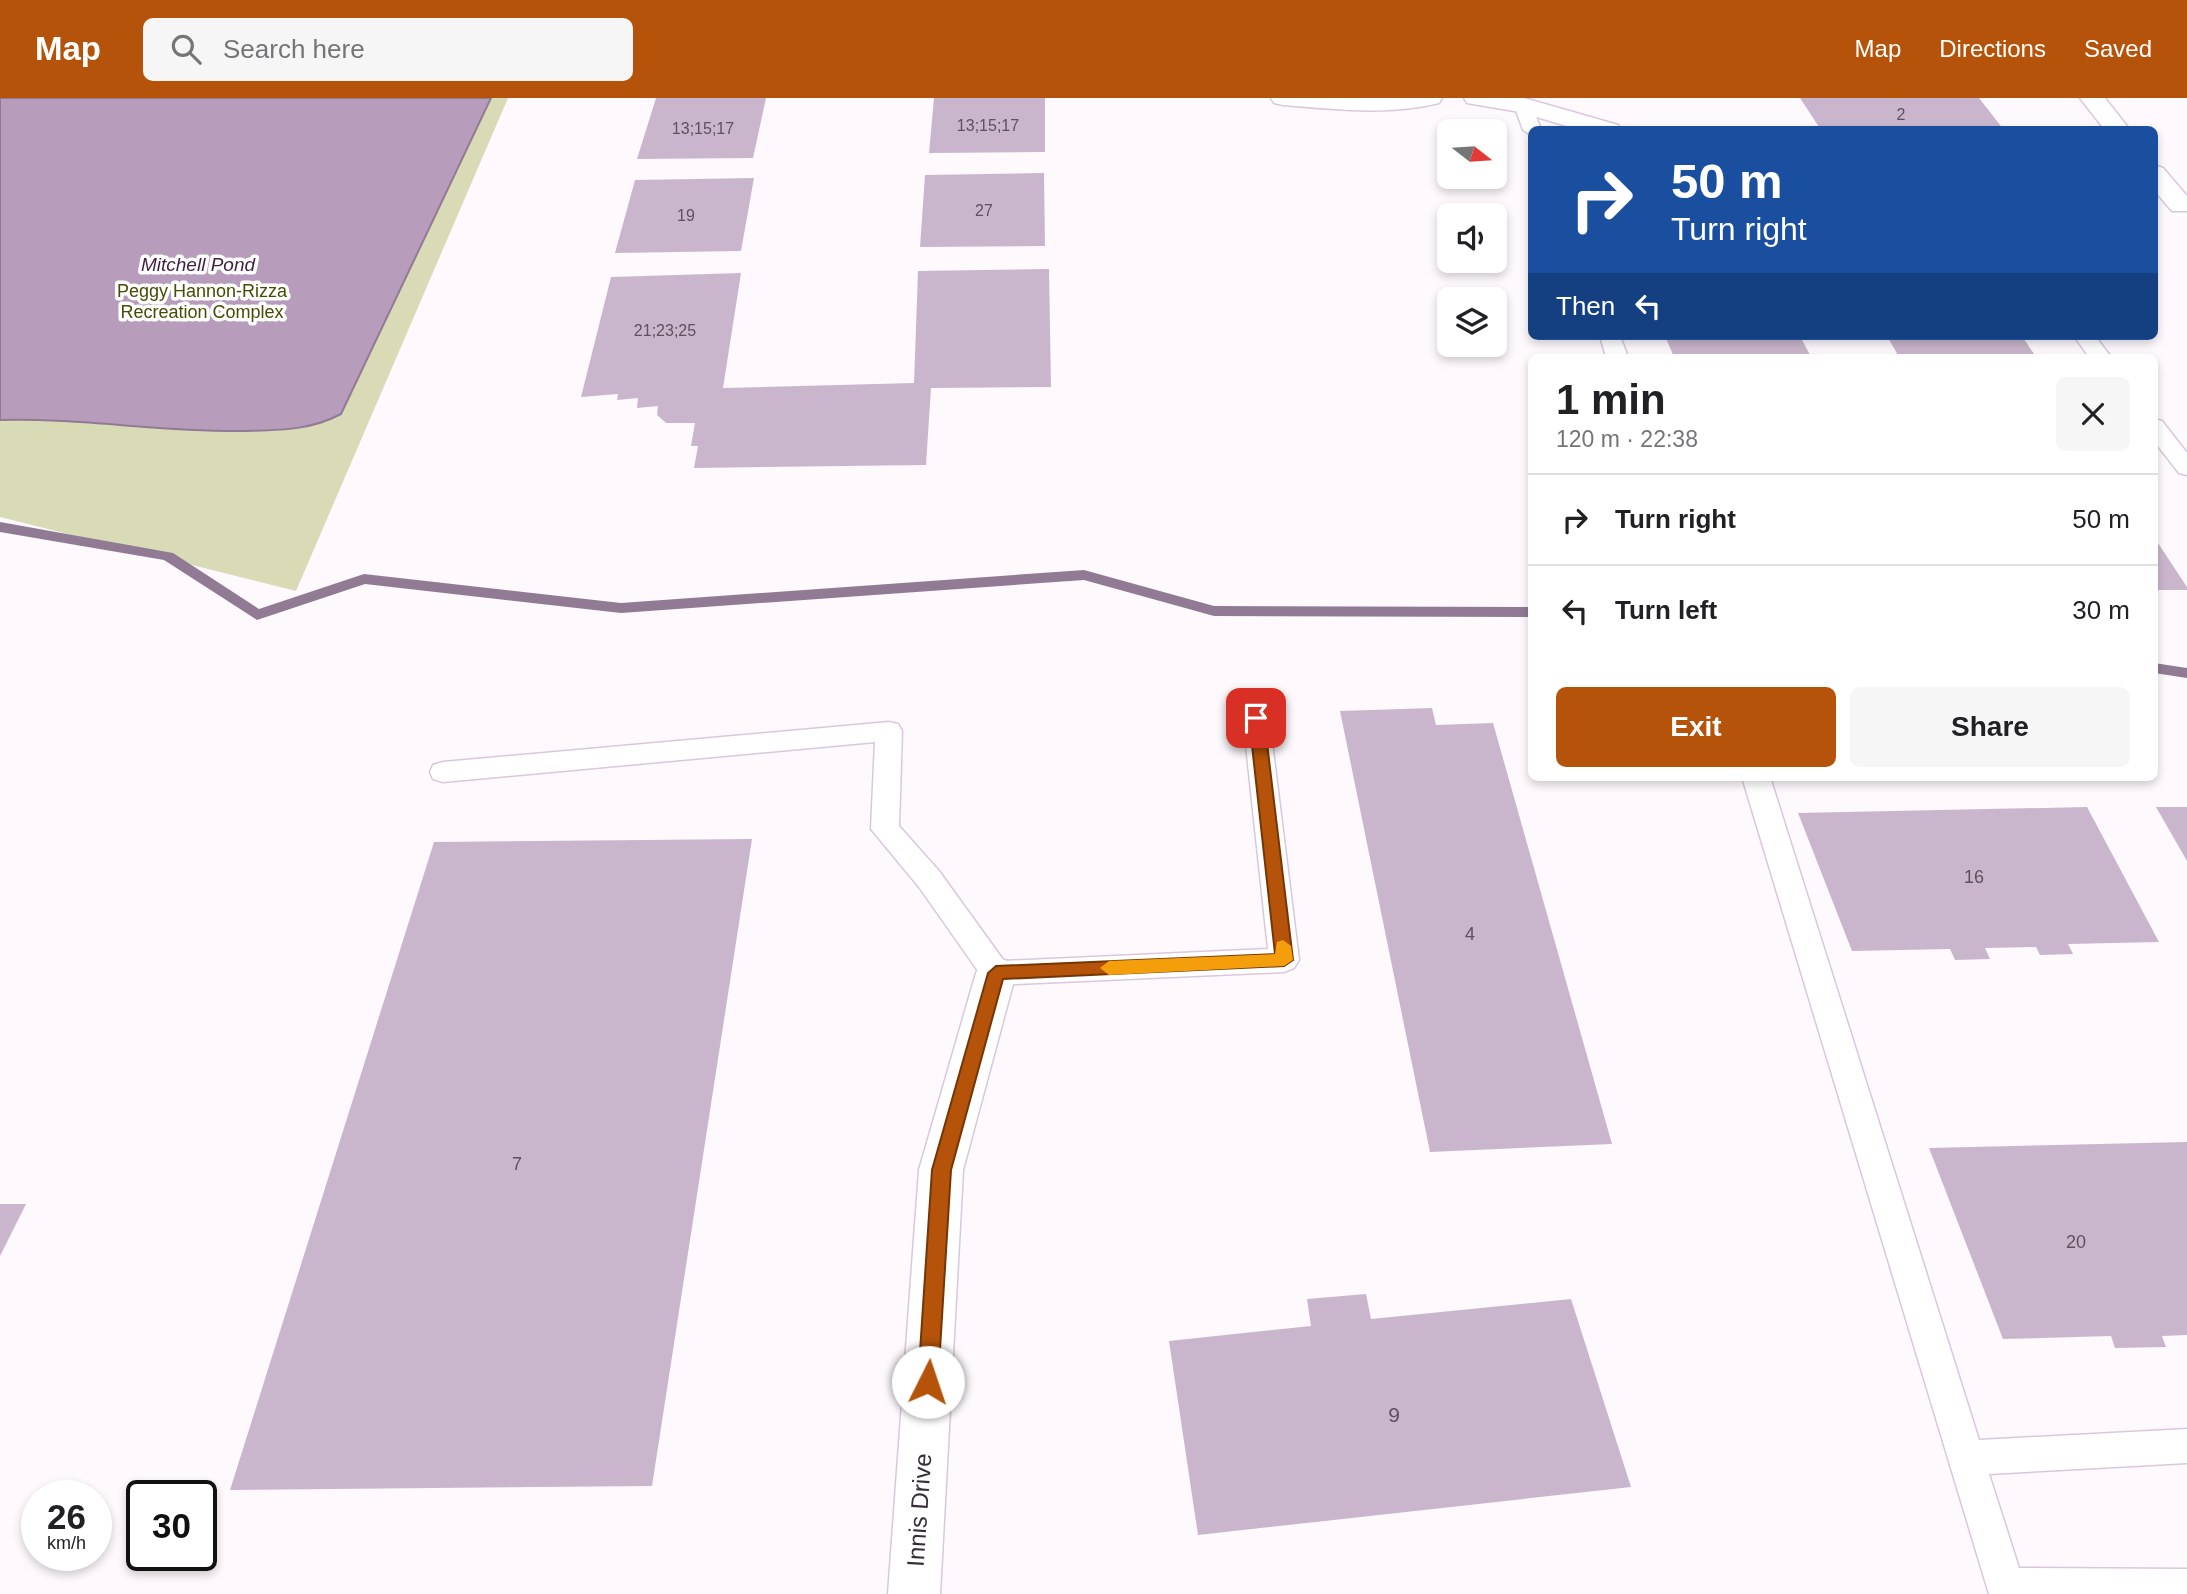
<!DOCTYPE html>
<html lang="en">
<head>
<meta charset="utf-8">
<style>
  body { margin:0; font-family:Helvetica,sans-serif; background:#f6f6f6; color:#202124; height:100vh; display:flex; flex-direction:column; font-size:26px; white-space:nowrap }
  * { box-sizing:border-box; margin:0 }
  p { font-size:23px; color:#757577 }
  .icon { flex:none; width:38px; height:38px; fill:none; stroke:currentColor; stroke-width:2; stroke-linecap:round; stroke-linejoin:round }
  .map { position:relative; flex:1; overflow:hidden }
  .panel { position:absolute; left:1528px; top:256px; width:630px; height:427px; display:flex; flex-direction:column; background:#fff; border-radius:10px; box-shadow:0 4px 10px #0003 }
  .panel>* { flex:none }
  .banner { position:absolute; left:1528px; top:28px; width:630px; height:214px; border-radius:10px; box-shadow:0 4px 10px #0003; background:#1a4fa0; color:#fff; overflow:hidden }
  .needle { width:46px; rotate:107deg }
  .controls { position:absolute; left:1437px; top:21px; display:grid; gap:14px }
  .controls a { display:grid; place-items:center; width:70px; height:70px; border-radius:10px; background:#fff; box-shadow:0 4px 10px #0003; font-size:35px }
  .speed { position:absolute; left:21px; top:1382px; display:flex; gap:14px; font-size:35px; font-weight:700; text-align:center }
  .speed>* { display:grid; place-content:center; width:91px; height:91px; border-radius:50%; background:#fff; box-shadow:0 4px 10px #0003; line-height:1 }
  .speed small { font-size:18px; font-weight:400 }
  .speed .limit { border:4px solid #111; border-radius:10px; background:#fff; color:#111 }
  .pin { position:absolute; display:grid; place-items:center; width:60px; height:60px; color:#fff; margin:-30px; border-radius:14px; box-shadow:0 4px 10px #0006 }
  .me { position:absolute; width:77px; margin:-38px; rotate:4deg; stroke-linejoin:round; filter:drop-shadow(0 0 5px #0008) }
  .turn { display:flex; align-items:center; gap:24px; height:147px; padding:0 28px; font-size:32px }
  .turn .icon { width:91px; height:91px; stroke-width:2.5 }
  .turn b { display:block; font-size:49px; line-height:60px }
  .then { display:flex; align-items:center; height:66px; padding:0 28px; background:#0003; gap:14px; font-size:26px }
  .round { display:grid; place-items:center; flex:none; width:74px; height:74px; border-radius:10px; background:#f6f6f6 }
  .head { display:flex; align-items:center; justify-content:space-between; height:119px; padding:0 28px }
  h1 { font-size:42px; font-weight:800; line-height:52px }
  .primary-button { display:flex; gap:14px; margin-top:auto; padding:14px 28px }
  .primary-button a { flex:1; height:80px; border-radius:10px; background:#b45309; color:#fff; font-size:28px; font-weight:800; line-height:80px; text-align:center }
  .primary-button a+a { background:#f6f6f6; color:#202124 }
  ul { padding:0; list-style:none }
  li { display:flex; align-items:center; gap:21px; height:91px; padding:0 28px; border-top:2px solid #e0e0e0 }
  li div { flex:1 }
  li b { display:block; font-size:26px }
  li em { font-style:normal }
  header { display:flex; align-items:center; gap:42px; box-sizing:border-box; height:98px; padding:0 35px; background:#b45309; color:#fff }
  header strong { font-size:33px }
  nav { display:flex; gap:38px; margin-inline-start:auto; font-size:24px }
  .search { width:490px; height:63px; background:#f6f6f6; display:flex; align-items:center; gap:18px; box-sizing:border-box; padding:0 24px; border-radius:10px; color:#757577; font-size:26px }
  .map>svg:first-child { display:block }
  .green { fill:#d8dbb6 }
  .water { fill:#b89cbb; stroke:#917b94; stroke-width:2 }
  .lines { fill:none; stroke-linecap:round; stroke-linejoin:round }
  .stream { fill:#917b94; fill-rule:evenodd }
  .building { fill:#cab6cc }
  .service-casing { stroke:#dbc7dd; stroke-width:3 }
  .minor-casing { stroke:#dbc7dd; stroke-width:3 }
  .service { fill:#fff; fill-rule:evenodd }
  .minor { fill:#fff; fill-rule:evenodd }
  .route { fill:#b45309; stroke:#753606; stroke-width:2 }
  .slow { fill:#f59e0b }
  .labels { text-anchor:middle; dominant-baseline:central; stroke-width:7; stroke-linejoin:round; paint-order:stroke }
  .far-number-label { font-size:16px; fill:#5c515d }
  .far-park-label { font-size:18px; fill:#494b04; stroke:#fff }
  .number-label { font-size:18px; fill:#5c515d }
  .far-water-label { font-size:19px; font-style:italic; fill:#421d46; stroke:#fff }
  .near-number-label { font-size:21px; fill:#5c515d }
  .near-street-label { font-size:24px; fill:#372f38; stroke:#fff }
</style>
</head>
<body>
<header>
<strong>Map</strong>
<div class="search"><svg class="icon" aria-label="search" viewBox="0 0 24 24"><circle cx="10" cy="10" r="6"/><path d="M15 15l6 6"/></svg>Search here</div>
<nav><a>Map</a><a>Directions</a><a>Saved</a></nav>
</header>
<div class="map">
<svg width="2187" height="1496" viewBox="0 0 2187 1496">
  <rect width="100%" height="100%" fill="#fdf9fd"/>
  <!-- green -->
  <path class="green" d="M0,0H508L296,493L0,419Z"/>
  <!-- water -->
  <path class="water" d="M0,0H491L341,316C309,333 278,332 242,333C161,334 81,320 0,322Z"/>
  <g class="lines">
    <!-- stream -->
    <path class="stream" d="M0,424L173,455L259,511L364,476L621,505L1084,472L1214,508L1531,509V519L1214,518L1084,482L621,515L365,486L257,522L164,462L0,434Z
      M2154,565L2187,570V580L2154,575Z"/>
  </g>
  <!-- building -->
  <path class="building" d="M656,0H766L753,60L637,61Z
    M934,0H1045V54L929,55Z
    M1800,0H1979L2004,32H1821Z
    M1044,75L1045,148L920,149L925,77Z
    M754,80L741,153L615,155L635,82Z
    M1049,171L1051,289L931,290L926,367L694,370L698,348H691L695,325H666L657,317L658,308L637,310L638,300L617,302L618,296L581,299L611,179L741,175L723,290L914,285L918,173Z
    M1665,238H1800L1811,259H1674Z
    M1887,238H2022L2036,259H1899Z
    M2154,439L2187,489V492H2154Z
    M1432,610L1436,627L1493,625L1612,1046L1430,1054L1340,613Z
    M2087,709L2159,844L2068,846L2073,856L2040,857L2036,849L1985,850L1990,861L1955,862L1950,851L1852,853L1798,715Z
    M2156,709H2187V763Z
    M752,741L652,1388L230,1392L434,744Z
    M2187,1044V1237L2162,1238L2166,1249L2115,1250L2111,1238L2003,1241L1929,1050Z
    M0,1106H26L0,1158Z
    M1366,1196L1371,1221L1571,1201L1631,1389L1198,1437L1169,1243L1311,1228L1307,1201Z"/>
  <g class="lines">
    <defs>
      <path id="service" d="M1523,2L1532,7L1541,32H1531V37L1523,32L1514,7Z
        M1600,238H1620L1628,259H1606Z
        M2074,238H2095L2111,259H2089Z
        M2154,321L2162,323L2187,355V377L2179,375L2154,343Z
        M1256,611L1265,614L1269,620L1299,862L1294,870L1284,874L996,887L985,883L919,789L871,731L875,644L443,684L433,681L430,674L433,667L443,664L889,624L898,626L902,633L899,728L939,773L1004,863L1268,851L1243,620L1247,614Z
        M1742,679H1770L1979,1342L2187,1331V1365L1989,1376L2019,1470L2187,1471V1496H1989Z"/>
      <path id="minor" d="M1271,0H1442L1439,5C1387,18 1335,11 1283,7L1274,5Z
        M1464,0H1524L1618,27L1621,32H1580L1520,14L1467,5Z
        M2080,0H2105L2130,32H2105Z
        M2154,67L2163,70L2187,98V113H2172L2154,92Z
        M996,859L1010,864L1016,875L963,1072L940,1496H888L919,1072L976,875L982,864Z"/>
    </defs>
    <!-- service casing -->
    <use href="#service" class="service-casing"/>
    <!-- minor casing -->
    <use href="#minor" class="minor-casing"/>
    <!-- service -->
    <use href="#service" class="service"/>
    <!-- minor -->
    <use href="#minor" class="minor"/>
  </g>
  <!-- route -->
  <path class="route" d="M1256,615L1264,620L1293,862L1284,868L1003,881L951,1072L938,1284L935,1291L928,1294L921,1291L918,1284L932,1072L988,875L996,868L1275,856L1249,620Z"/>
  <!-- slow -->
  <path class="slow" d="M1283,842L1291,848L1293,862L1284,868L1109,877L1100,870L1109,863L1275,856L1277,844Z"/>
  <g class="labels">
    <!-- far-number labels -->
    <g class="far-number-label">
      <text x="1901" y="16">2</text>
      <text x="988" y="27">13;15;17</text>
      <text x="703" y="30">13;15;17</text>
      <text x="984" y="112">27</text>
      <text x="686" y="117">19</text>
      <text x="665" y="232">21;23;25</text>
    </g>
    <!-- far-park labels -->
    <g class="far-park-label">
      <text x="202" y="193">Peggy Hannon-Rizza<tspan x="202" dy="21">Recreation Complex</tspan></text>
    </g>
    <!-- number labels -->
    <g class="number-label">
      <text x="1974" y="779">16</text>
      <text x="1470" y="836">4</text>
      <text x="517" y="1066">7</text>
      <text x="2076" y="1144">20</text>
    </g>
    <!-- far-water labels -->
    <g class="far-water-label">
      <text x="198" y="166">Mitchell Pond</text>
    </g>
    <!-- near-number labels -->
    <g class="near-number-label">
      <text x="1394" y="1316">9</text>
    </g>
    <!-- near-street labels -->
    <g class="near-street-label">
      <text transform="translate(919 1412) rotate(-86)">Innis Drive</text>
    </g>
  </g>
</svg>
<div class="controls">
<a><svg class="needle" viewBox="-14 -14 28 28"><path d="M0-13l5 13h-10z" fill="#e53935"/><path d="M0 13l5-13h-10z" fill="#757577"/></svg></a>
<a><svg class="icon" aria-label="sound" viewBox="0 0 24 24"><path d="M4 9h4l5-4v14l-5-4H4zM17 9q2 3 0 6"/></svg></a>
<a><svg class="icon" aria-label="layers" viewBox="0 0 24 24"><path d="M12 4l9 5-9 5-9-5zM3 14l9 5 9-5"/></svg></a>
</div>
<div class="speed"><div>26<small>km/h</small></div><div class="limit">30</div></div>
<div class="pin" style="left:1256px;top:620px;background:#d93025"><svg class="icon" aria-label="arrive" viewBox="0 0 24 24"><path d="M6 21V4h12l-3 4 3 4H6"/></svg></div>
<svg class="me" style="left:928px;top:1284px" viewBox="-20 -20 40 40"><circle r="19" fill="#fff"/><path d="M0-13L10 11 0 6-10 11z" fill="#b45309"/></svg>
<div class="banner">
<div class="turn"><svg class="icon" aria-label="right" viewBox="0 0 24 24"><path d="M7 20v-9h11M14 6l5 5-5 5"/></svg><div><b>50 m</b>Turn right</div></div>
<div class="then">Then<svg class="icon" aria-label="left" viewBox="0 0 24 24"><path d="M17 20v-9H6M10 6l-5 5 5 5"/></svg></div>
</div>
<section class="panel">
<div class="head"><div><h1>1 min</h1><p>120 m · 22:38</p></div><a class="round"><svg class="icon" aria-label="close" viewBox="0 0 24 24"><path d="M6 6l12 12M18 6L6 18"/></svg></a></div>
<ul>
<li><svg class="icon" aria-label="right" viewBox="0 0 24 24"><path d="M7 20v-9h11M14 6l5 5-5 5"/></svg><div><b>Turn right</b></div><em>50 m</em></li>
<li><svg class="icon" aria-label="left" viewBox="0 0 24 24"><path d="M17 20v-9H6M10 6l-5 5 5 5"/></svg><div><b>Turn left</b></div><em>30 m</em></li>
</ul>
<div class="primary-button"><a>Exit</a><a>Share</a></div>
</section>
</div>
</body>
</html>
